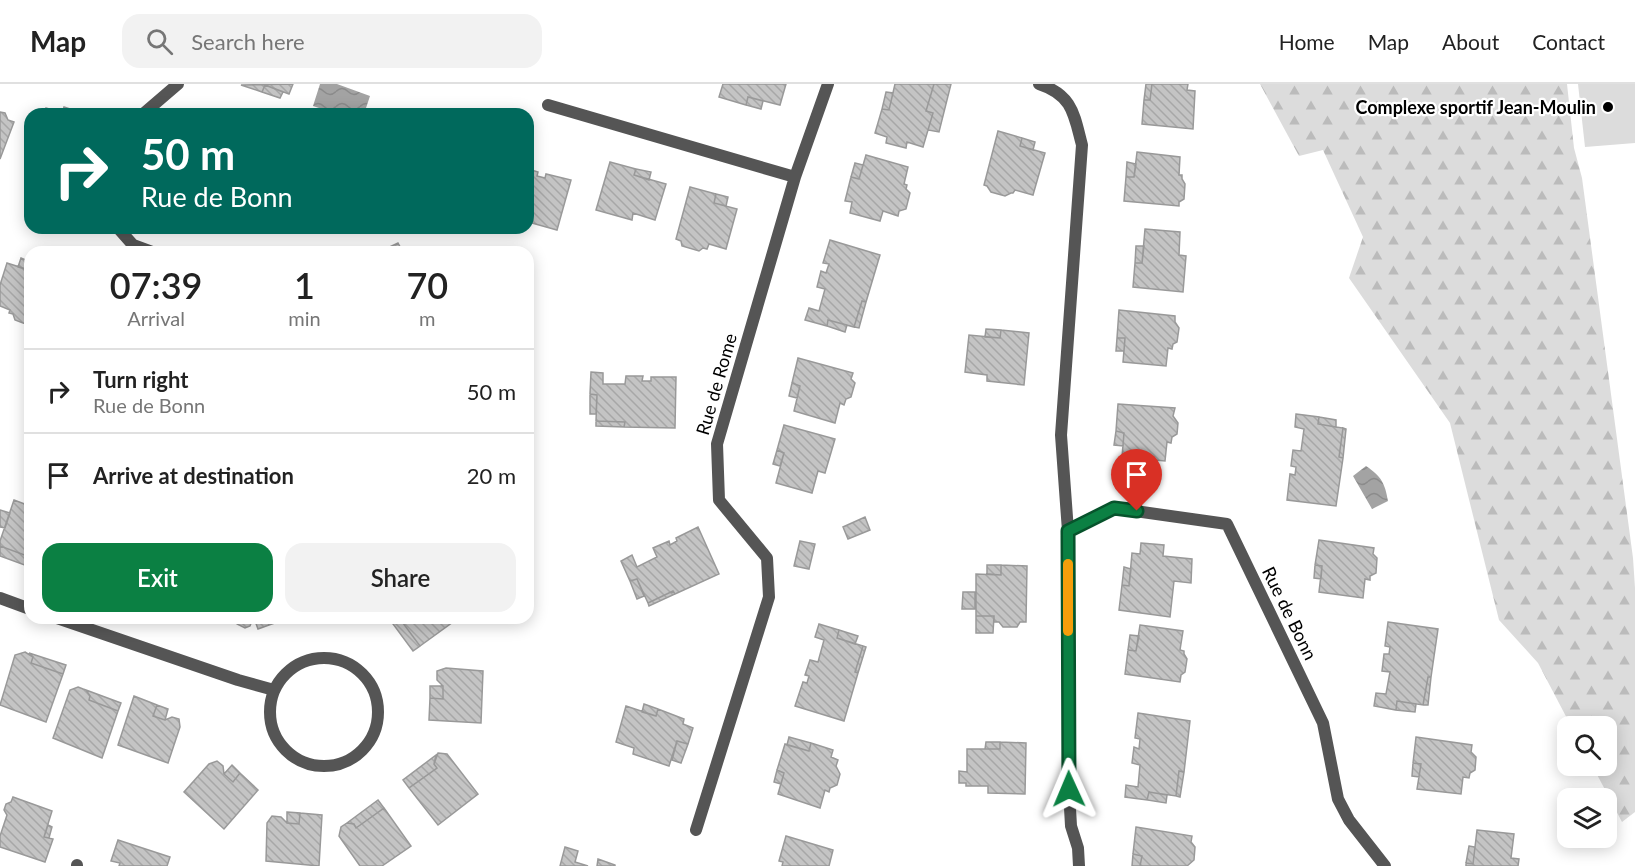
<!DOCTYPE html>
<html lang="en">
<head>
<meta charset="utf-8">
<style>
  body { margin:0; font-family:Lato,sans-serif; background:#f2f2f2; color:#222; height:100vh; display:flex; flex-direction:column; font-size:22px; white-space:nowrap }
  * { box-sizing:border-box; margin:0 }
  p { font-size:20px; color:#767676 }
  .icon { flex:none; width:33px; height:33px; fill:none; stroke:currentColor; stroke-width:2; stroke-linecap:round; stroke-linejoin:round }
  .map { position:relative; flex:1; overflow:hidden }
  .sheet { position:absolute; left:24px; top:162px; width:510px; height:378px; display:flex; flex-direction:column; background:#fff; border-radius:18px; box-shadow:0 3px 15px #0003 }
  .sheet>* { flex:none }
  .banner { position:absolute; left:24px; top:24px; width:510px; height:126px; border-radius:18px; box-shadow:0 3px 15px #0003; background:#00695c; color:#fff; overflow:hidden }
  .buttons { position:absolute; left:1557px; top:632px; display:grid; gap:12px }
  .buttons a { display:grid; place-items:center; width:60px; height:60px; border-radius:12px; background:#fff; box-shadow:0 3px 15px #0003; font-size:30px }
  .pin { position:absolute; display:grid; place-items:center; width:51px; height:51px; color:#fff; margin:-62px -26px; border-radius:50% 50% 50% 0; rotate:-45deg; box-shadow:0 0 6px #0007 }
  .pin .icon { rotate:45deg }
  .me { position:absolute; width:66px; margin:-33px; rotate:359deg; stroke-linejoin:round; filter:drop-shadow(0 0 4px #0008) }
  .turn { display:flex; align-items:center; gap:21px; height:126px; padding:0 18px; font-size:27px }
  .turn .icon { width:78px; height:78px; stroke-width:2.5 }
  .turn b { display:block; font-size:42px; line-height:51px }
  .eta { display:flex; justify-content:space-evenly; align-items:center; height:102px; text-align:center }
  .eta b { font-size:36px; font-weight:600; line-height:42px }
  .button { display:flex; gap:12px; margin-top:auto; padding:12px 18px }
  .button a { flex:1; height:69px; border-radius:18px; background:#0b8043; color:#fff; font-size:24px; font-weight:600; line-height:69px; text-align:center }
  .button a+a { background:#f2f2f2; color:#222 }
  ul { padding:0; list-style:none }
  li { display:flex; align-items:center; gap:18px; height:84px; padding:0 18px; border-top:2px solid #e0e0e0 }
  li div { flex:1 }
  li b { display:block; font-size:22px }
  li em { font-style:normal }
  header { display:flex; align-items:center; gap:36px; box-sizing:border-box; height:84px; padding:0 30px; background:#fff; border-bottom:2px solid #e0e0e0 }
  header strong { font-size:28px }
  nav { display:flex; gap:33px; margin-inline-start:auto; font-size:21px }
  .search { width:420px; height:54px; background:#f2f2f2; display:flex; align-items:center; gap:15px; box-sizing:border-box; padding:0 21px; border-radius:18px; color:#767676; font-size:22px }
  .map>svg:first-child { display:block }
  .forest { fill:url(#forest-firs) }
  .garden { fill:#dcdcdc }
  .water { fill:url(#water-waves) }
  .building { fill:url(#building-back-hatch); stroke:#999; stroke-width:1.5 }
  .lines { fill:none; stroke-linecap:round; stroke-linejoin:round }
  .minor { stroke:#555; stroke-width:12 }
  .route-casing { stroke:#07532c; stroke-width:15 }
  .route { stroke:#0b8043; stroke-width:10 }
  .slow { stroke:#f59e0b; stroke-width:10 }
  .poi-dot { fill:#000; stroke:#fff; stroke-width:2 }
  .labels { text-anchor:middle; dominant-baseline:central; stroke-width:4.5; stroke-linejoin:round; paint-order:stroke }
  .poi-label { font-size:18px; font-weight:bold; fill:#000; stroke:#fff; text-anchor:end }
  .street-label { font-size:18px; fill:#000; stroke:#fff }
</style>
</head>
<body>
<header>
<strong>Map</strong>
<div class="search"><svg class="icon" aria-label="search" viewBox="0 0 24 24"><circle cx="10" cy="10" r="6"/><path d="M15 15l6 6"/></svg>Search here</div>
<nav><a>Home</a><a>Map</a><a>About</a><a>Contact</a></nav>
</header>
<div class="map">
<svg width="1635" height="782" viewBox="0 0 1635 782">
  <defs>
    <pattern id="forest-firs" width="22" height="20" patternUnits="userSpaceOnUse" patternTransform="scale(1.5)"><rect width="22" height="20" fill="#dcdcdc"/><path d="M5 1l3.5 6h-7zM16 11l3.5 6h-7z" fill="#bbb"/></pattern>
    <pattern id="water-waves" width="16" height="10" patternUnits="userSpaceOnUse" patternTransform="scale(1.5)"><rect width="16" height="10" fill="#a3a3a3"/><path d="M0 5q4-4 8 0t8 0" fill="none" stroke="#8b8b8b"/></pattern>
    <pattern id="building-back-hatch" width="6" height="6" patternUnits="userSpaceOnUse" patternTransform="scale(1.5)"><rect width="6" height="6" fill="#c4c4c4"/><path d="M-1 5l2 2M0 0l6 6M5-1l2 2" fill="none" stroke="#a7a7a7"/></pattern>
  </defs>
  <rect width="100%" height="100%" fill="#fff"/>
  <!-- forest -->
  <path class="forest" d="M1260,0H1567L1574,64L1582,94L1633,474L1635,504V728L1622,738L1592,681H1606V642H1571L1538,579L1499,536L1450,339L1349,194L1363,153L1323,66L1299,72Z"/>
  <!-- garden -->
  <path class="garden" d="M1578,0H1635V59L1585,63Z"/>
  <!-- water -->
  <path class="water" d="M320,0H337L370,12L364,30H337L313,22Z
    M1366,382C1381,392 1385,399 1388,417L1372,425L1353,392Z"/>
  <!-- building -->
  <path class="building" d="M293,0L289,10L265,1L262,8L241,1Z
    M723,0H786L780,21L748,13L746,21L719,13Z
    M895,0H934L926,27L933,29L923,63L907,58L906,64L886,59L887,53L875,49L882,25L889,26Z
    M934,0H951L939,48L928,46L933,29L926,27Z
    M1146,0H1152L1150,16H1144Z
    M1152,0H1188L1187,6L1195,7L1193,45L1142,40L1144,16H1150Z
    M265,1L283,8L280,14L262,8Z
    M886,8L893,9L889,26L882,25Z
    M748,13L763,17L761,25L746,21Z
    M64,23L79,28L78,30L62,29Z
    M46,24L62,29L65,30H44Z
    M0,28L5,29L8,36L14,38L0,75Z
    M998,47L1022,54L1020,62L1045,69L1033,111L1015,106L1013,109H1011L1005,112L991,108L987,102L984,101Z
    M1022,54L1035,58L1033,66L1020,62Z
    M1137,68L1180,73L1179,91H1182V95L1185,100L1184,115L1179,118V122L1124,117L1126,93H1134Z
    M866,71L908,83L904,100L907,101L906,105L910,109L906,125L899,127L898,132L883,127L880,137L850,129L852,118L845,117L851,93L859,95Z
    M610,78L636,85L634,91L666,100L655,136L633,129L632,136L596,126Z
    M1127,78L1136,80L1134,93H1126Z
    M855,79L863,81L859,95L851,93Z
    M528,85L538,88L537,92L545,94L546,90L571,96L557,146L528,138Z
    M636,85L651,88L649,96L634,91Z
    M690,103L716,110L714,119L737,125L726,165L709,160L707,165L703,164L699,167L682,162L681,157L676,155Z
    M716,110L728,113L726,122L714,119Z
    M1145,145L1180,148L1179,171L1186,172L1183,208L1133,203L1135,179H1142Z
    M830,156L880,171L866,218L862,217L854,243L828,236L827,242L805,236L809,224L819,227L825,205L817,203L821,187L826,189L829,180L823,179Z
    M398,159L403,168H379Z
    M1136,162H1144L1142,179H1135Z
    M21,174L30,178L29,186L18,183Z
    M7,179L29,186L30,184V239L28,241L15,236L13,230L9,229L10,226L0,222V201Z
    M862,217L866,218L859,244L854,243Z
    M1119,226L1175,232V238L1179,244L1177,258L1173,260L1172,265L1168,264L1166,282L1123,278L1125,254H1117Z
    M828,236L847,241L845,248L827,242Z
    M986,245L1001,246L1000,254L985,253Z
    M1001,246L1029,249L1024,301L987,297V291L965,288L969,251L1000,254Z
    M1117,254H1125L1124,267H1116Z
    M798,274L853,289L851,295L855,299L851,313L846,315L844,321L840,319L835,339L794,327L800,302L792,299Z
    M591,288L603,289V300H625L626,292H643L642,297H651V293H676L675,344L624,343L625,338L596,337L597,311L590,310Z
    M792,299L800,302L797,314L789,312Z
    M590,310L597,311L596,330H590Z
    M1118,320L1175,324L1173,332L1178,339L1177,350L1172,353L1171,359L1167,358L1165,377L1122,373L1124,349L1116,347Z
    M1296,330L1319,333L1318,340L1343,344L1339,373L1343,374L1336,422L1287,416L1290,390L1295,391L1296,383L1291,382L1293,366L1301,367L1304,345L1295,343Z
    M1319,333L1336,336V343L1318,340Z
    M596,337L625,338L624,343L596,342Z
    M784,341L835,355L825,389L818,387L812,409L776,399L784,369L777,366Z
    M1343,344L1346,345L1343,374L1339,373Z
    M1116,347L1124,349L1123,362L1114,361Z
    M777,366L784,369L780,382L773,380Z
    M14,416L30,422V480V473L0,462V457Z
    M0,426L10,429L5,444L0,443Z
    M865,433L870,446L848,455L843,443Z
    M698,443L719,490L675,510L673,507L648,519L637,495L630,497L621,477L632,471L637,483L657,473L653,464L669,457L670,461L677,457L676,454Z
    M1319,456L1374,464L1373,470L1377,474L1376,489L1370,492V496L1365,495L1363,514L1319,508L1322,482L1315,481Z
    M800,457L815,460L809,485L794,482Z
    M1141,459L1164,461L1163,472L1192,475L1191,499L1174,497L1170,533L1119,526L1122,501L1129,502L1132,469L1140,470Z
    M0,462L30,473V483L0,472Z
    M987,481H1001V491L987,490Z
    M1001,481L1027,482L1026,538H1020L1017,543H1003L999,538H994V532H976V490L1001,491Z
    M1315,481L1322,482L1321,495L1314,494Z
    M1124,483L1131,485L1129,502L1122,501Z
    M637,495L644,512L637,515L630,497Z
    M673,507L675,510L649,522L648,519Z
    M963,508H975V525H962Z
    M976,532H994L993,549H976Z
    M234,534H253L250,542L245,544L237,540Z
    M254,534H267L269,541L258,545Z
    M267,534H289L269,541Z
    M389,534H457V535L420,562L400,535L393,540Z
    M400,535L420,562L413,567L393,540Z
    M1388,538L1438,545L1431,593H1428L1423,621L1397,617L1396,626L1374,622L1376,609L1386,610L1390,588L1382,587L1384,570H1389L1390,563L1385,562Z
    M819,540L839,546L837,554L863,562L855,588L858,589L844,637L795,622L803,598L807,599L809,592L805,591L810,576L818,578L824,556L815,553Z
    M1140,541L1183,547L1180,566L1184,567V570L1187,575L1185,588L1181,591L1180,598L1125,590L1128,566L1136,567Z
    M839,546L858,552L855,560L837,554Z
    M1130,551L1139,552L1136,567L1128,566Z
    M863,562L866,563L858,589L855,588Z
    M25,568L33,573L31,579L63,590L46,638L0,621L15,571Z
    M29,569L66,581L63,590L31,579L33,573Z
    M446,584L483,587L481,639L429,636L430,614L443,615V602L437,596V587Z
    M1428,593H1431L1428,621H1423Z
    M430,602H443V615L430,614Z
    M78,603L86,606L90,612L89,616L118,627L102,674L53,654L70,606Z
    M86,606L121,619L118,627L89,616L90,612Z
    M134,612L157,621L153,632L165,636L172,633L179,635L180,643L168,679L118,661Z
    M1397,617L1416,620L1415,628L1396,626Z
    M644,620L658,625L656,632L642,628Z
    M157,621L168,625L165,636L153,632Z
    M626,622L656,632L658,625L684,635L683,640L693,644L688,660L677,657L669,682L633,670L634,664L616,658Z
    M1138,629L1190,637L1184,688L1179,687L1176,712L1149,708L1147,716L1125,713L1126,701L1138,703L1140,681L1132,679L1134,663L1139,665L1140,655L1135,654Z
    M789,653L811,659L809,667L787,661Z
    M1416,653L1472,661L1471,668L1476,673L1475,686L1470,689L1469,694L1463,693L1461,710L1417,705L1421,680L1413,679Z
    M677,657L688,660L681,679L672,676Z
    M986,658H1000V665H985Z
    M1000,658L1026,659L1025,710L988,709V702H966V699H959V687L967,688V665H1000Z
    M811,659L833,666L831,673L838,676L836,682L840,690L837,701L830,704L829,708L825,706L820,724L778,710L784,689L777,686L785,660L809,667Z
    M438,669L447,670L478,710L438,741L409,704L437,684L434,680Z
    M436,671L434,680L437,684L409,704L403,696Z
    M217,677L223,682L224,690L233,698L240,689L258,706L224,745L184,708L209,680Z
    M1413,679L1421,680L1419,693L1412,692Z
    M232,681L240,689L233,698L224,690Z
    M777,686L784,689L781,700L774,698Z
    M1179,687L1184,688L1180,713L1176,712Z
    M1149,708L1167,711L1166,719L1147,716Z
    M13,713L52,727L44,753L53,755L45,778L0,763V752L7,731L4,726L6,720L11,718Z
    M378,716L384,724L356,744L354,740L347,739Z
    M384,724L411,762L382,782H360L339,752L341,743L347,739L354,740L356,744Z
    M287,728L300,729L299,740L287,739Z
    M300,729L322,731L319,782L266,777L267,739L272,732L281,733L287,739L299,740Z
    M48,741L52,743L49,754L44,753Z
    M1136,743L1192,752L1191,758L1195,763L1194,776L1187,782H1140L1142,772L1133,770Z
    M1477,746L1514,750L1511,774L1519,775L1518,782H1466V779L1473,780Z
    M786,752L833,766L829,782H782L783,778L779,777Z
    M118,756L170,773L167,782H119L120,779L111,777Z
    M1469,762L1475,763L1473,780L1466,779Z
    M565,763L578,767L575,778L588,782H560Z
    M1133,770L1142,772L1140,782H1132Z
    M598,775L615,781V782H597Z"/>
  <g class="lines">
    <!-- minor -->
    <path class="minor" d="M1039,0C1073,11 1074,31 1082,61L1061,351L1068,447V688L1071,742L1078,764L1079,782
      M548,21L795,93
      M143,30L178,0
      M118,144L133,161L152,168
      M1068,447L1114,424L1227,440L1323,639L1338,715L1349,736L1385,782
      M0,514L30,525
      M57,534L238,596L274,606
      M270 628a54 54 0 1 1 108 0a54 54 0 1 1-108 0Z
      M696,746L769,513L767,474L719,416L717,360L795,93L828,0
      M77,782V781"/>
  </g>
  <g class="lines">
    <defs>
      <path id="route" d="M1069,705L1068,447L1114,424L1137,427"/>
    </defs>
    <!-- route casing -->
    <use href="#route" class="route-casing"/>
    <!-- route -->
    <use href="#route" class="route"/>
    <!-- slow -->
    <path class="slow" d="M1068,480V547"/>
  </g>
  <!-- markers -->
  <circle class="poi-dot" cx="1608" cy="23" r="6"/>
  <g class="labels">
    <!-- poi labels -->
    <g class="poi-label">
      <text x="1596" y="23">Complexe sportif Jean-Moulin</text>
    </g>
    <!-- street labels -->
    <g class="street-label">
      <text transform="translate(716 300) rotate(-74)">Rue de Rome</text>
      <text transform="translate(1290 529) rotate(64)">Rue de Bonn</text>
    </g>
  </g>
</svg>
<div class="buttons">
<a><svg class="icon" aria-label="search" viewBox="0 0 24 24"><circle cx="10" cy="10" r="6"/><path d="M15 15l6 6"/></svg></a>
<a><svg class="icon" aria-label="layers" viewBox="0 0 24 24"><path d="M12 4l9 5-9 5-9-5zM3 14l9 5 9-5"/></svg></a>
</div>
<div class="pin" style="left:1137px;top:427px;background:#d93025"><svg class="icon" aria-label="arrive" viewBox="0 0 24 24"><path d="M6 21V4h12l-3 4 3 4H6"/></svg></div>
<svg class="me" style="left:1069px;top:705px" viewBox="-20 -20 40 40"><path d="M0-17L14 15 0 8-14 15z" fill="#0b8043" stroke="#fff" stroke-width="4"/></svg>
<div class="banner">
<div class="turn"><svg class="icon" aria-label="right" viewBox="0 0 24 24"><path d="M7 20v-9h11M14 6l5 5-5 5"/></svg><div><b>50 m</b>Rue de Bonn</div></div>
</div>
<section class="sheet">
<div class="eta">
<div><b>07:39</b><p>Arrival</p></div>
<div><b>1</b><p>min</p></div>
<div><b>70</b><p>m</p></div>
</div>
<ul>
<li><svg class="icon" aria-label="right" viewBox="0 0 24 24"><path d="M7 20v-9h11M14 6l5 5-5 5"/></svg><div><b>Turn right</b><p>Rue de Bonn</p></div><em>50 m</em></li>
<li><svg class="icon" aria-label="arrive" viewBox="0 0 24 24"><path d="M6 21V4h12l-3 4 3 4H6"/></svg><div><b>Arrive at destination</b></div><em>20 m</em></li>
</ul>
<div class="button"><a>Exit</a><a>Share</a></div>
</section>
</div>
</body>
</html>
